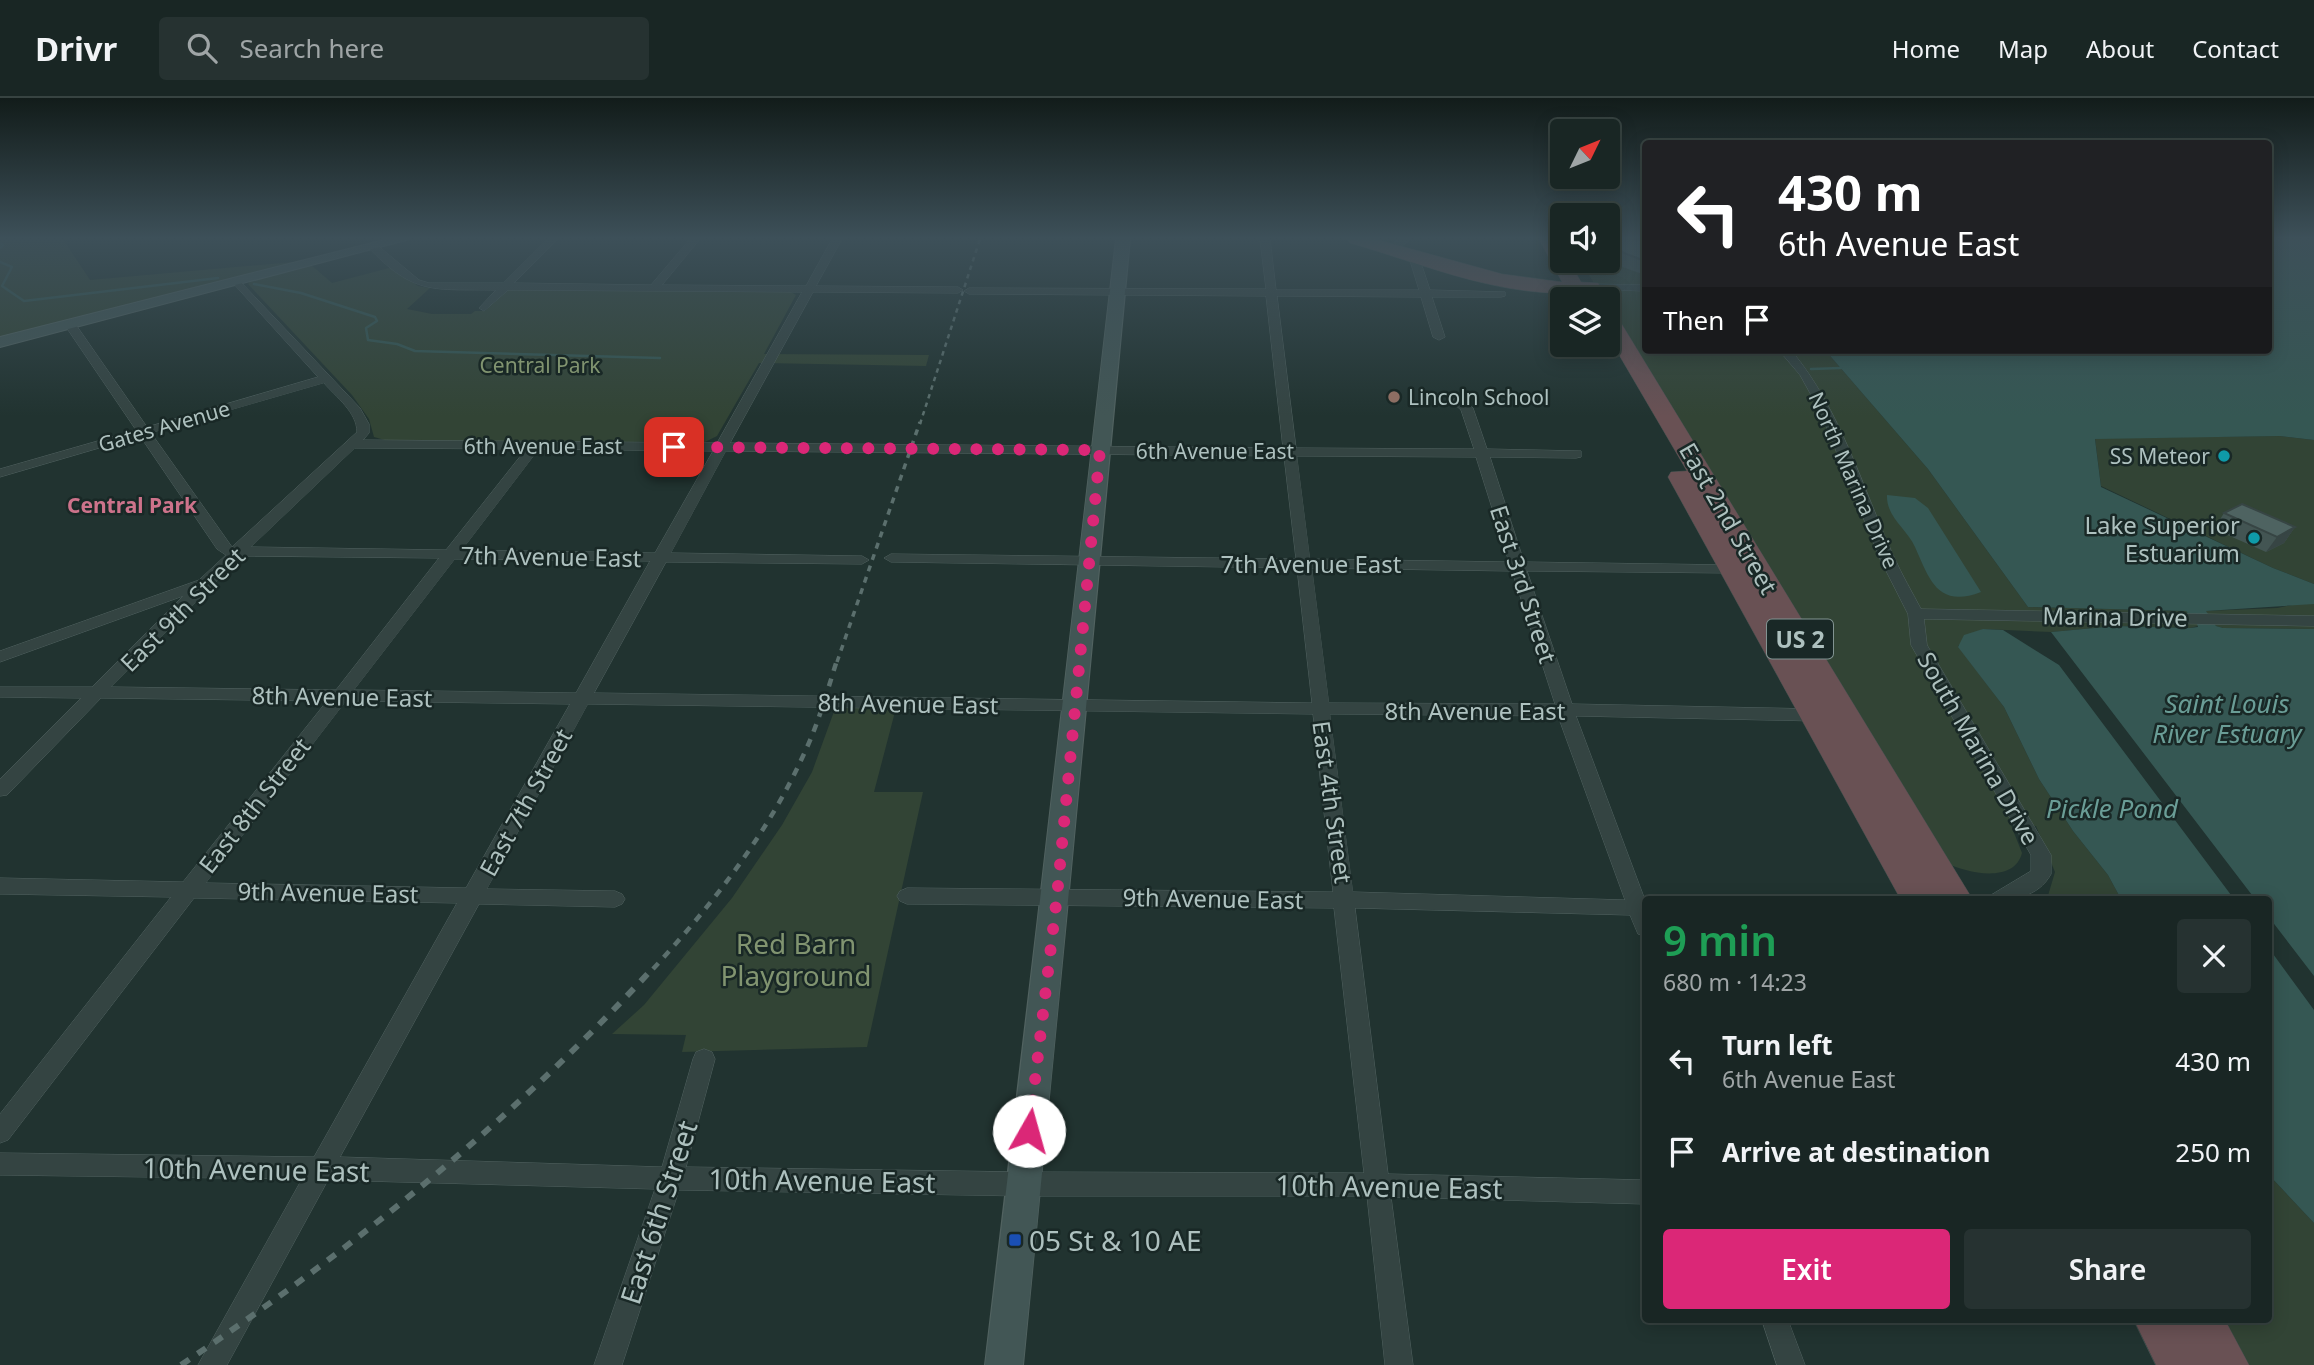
<!DOCTYPE html>
<html lang="en">
<head>
<meta charset="utf-8">
<style>
  body { margin:0; font-family:"Noto Sans",sans-serif; background:#263231; color:#f1f3f6; height:100vh; display:flex; flex-direction:column; font-size:26px; white-space:nowrap }
  * { box-sizing:border-box; margin:0 }
  p { font-size:23px; color:#9fa5a6 }
  .icon { flex:none; width:38px; height:38px; fill:none; stroke:currentColor; stroke-width:2; stroke-linecap:round; stroke-linejoin:round }
  .map { position:relative; flex:1; overflow:hidden }
  .details { position:absolute; left:1642px; top:798px; width:630px; height:427px; display:flex; flex-direction:column; background:#192624; border-radius:7px; box-shadow:0 4px 18px #0003,0 0 0 2px #374341 }
  .details>* { flex:none }
  .top-card { position:absolute; left:1642px; top:42px; width:630px; height:214px; border-radius:7px; box-shadow:0 4px 18px #0003,0 0 0 2px #374341; background:#202124; color:#fff; overflow:hidden }
  .needle { width:46px; rotate:47deg }
  .fabs { position:absolute; left:1550px; top:21px; display:grid; gap:14px }
  .fabs a { display:grid; place-items:center; width:70px; height:70px; border-radius:7px; background:#192624; box-shadow:0 4px 18px #0003,0 0 0 2px #374341; font-size:35px }
  .pin { position:absolute; display:grid; place-items:center; width:60px; height:60px; color:#fff; margin:-30px; border-radius:14px; box-shadow:0 4px 10px #0006 }
  .me { position:absolute; width:77px; margin:-38px; rotate:7deg; stroke-linejoin:round; filter:drop-shadow(0 0 5px #0008) }
  .turn { display:flex; align-items:center; gap:24px; height:147px; padding:0 21px; font-size:32px }
  .turn .icon { width:91px; height:91px; stroke-width:2.5 }
  .turn b { display:block; font-size:49px; line-height:60px }
  .then { display:flex; align-items:center; height:66px; padding:0 21px; background:#0003; gap:14px; font-size:26px }
  .round { display:grid; place-items:center; flex:none; width:74px; height:74px; border-radius:7px; background:#263231 }
  .head { display:flex; align-items:center; justify-content:space-between; height:119px; padding:0 21px }
  h1 { font-size:42px; font-weight:600; line-height:52px; color:#1e9e55 }
  .button { display:flex; gap:14px; margin-top:auto; padding:14px 21px }
  .button a { flex:1; height:80px; border-radius:7px; background:#db2777; color:#fff; font-size:28px; font-weight:600; line-height:80px; text-align:center }
  .button a+a { background:#263231; color:#f1f3f6 }
  ul { padding:0; list-style:none }
  li { display:flex; align-items:center; gap:21px; height:91px; padding:0 21px }
  li div { flex:1 }
  li b { display:block; font-size:26px }
  li em { font-style:normal }
  header { display:flex; align-items:center; gap:42px; box-sizing:border-box; height:98px; padding:0 35px; background:#192624; border-bottom:2px solid #374341 }
  header strong { font-size:33px }
  nav { display:flex; gap:38px; margin-inline-start:auto; font-size:24px }
  .search { width:490px; height:63px; background:#263231; display:flex; align-items:center; gap:18px; box-sizing:border-box; padding:0 24px; border-radius:7px; color:#9fa5a6; font-size:26px }
  .map>svg:first-child { display:block }
  .green { fill:#324435 }
  .water { fill:#355753 }
  .lines { fill:none; stroke-linecap:round; stroke-linejoin:round }
  .stream { stroke:#355753; stroke-width:2.5 }
  .street-casing { stroke:#516260; stroke-width:1 }
  .secondary-casing { stroke:#516260; stroke-width:2 }
  .highway-casing { stroke:#3e4e4c; stroke-width:1 }
  .street { fill:#344442; fill-rule:evenodd }
  .secondary { fill:#425655; fill-rule:evenodd }
  .highway { fill:#695154; fill-rule:evenodd }
  .rail-far3 { stroke:#5b6f6d; stroke-width:2.5; stroke-dasharray:4.5 4.5; stroke-linecap:butt }
  .rail-far2 { stroke:#5b6f6d; stroke-width:3.5; stroke-dasharray:6 6; stroke-linecap:butt }
  .rail-far1 { stroke:#5b6f6d; stroke-width:4.5; stroke-dasharray:8 8; stroke-linecap:butt }
  .rail { stroke:#5b6f6d; stroke-width:6; stroke-dasharray:10 10; stroke-linecap:butt }
  .wall { fill:#435553 }
  .shaded-wall { fill:#374544 }
  .building { fill:#4e6361; stroke:#374544; stroke-width:2 }
  .route { stroke:#db2777; stroke-width:12; stroke-dasharray:0 21.6 }
  .education-dot { fill:#8d6e63; stroke:#192826; stroke-width:2.5 }
  .culture-dot { fill:#0f9aa8; stroke:#192826; stroke-width:2.5 }
  .transit-dot { fill:#1a4fb4; stroke:#192826; stroke-width:2.5 }
  .labels { text-anchor:middle; dominant-baseline:central; stroke-width:5; stroke-linejoin:round; paint-order:stroke }
  .far-park-label { font-size:21px; fill:#819470; stroke:#192826 }
  .far-poi-label { font-size:21px; fill:#aec1bf; stroke:#192826; text-anchor:start }
  .far-street-label { font-size:21px; fill:#aec1bf; stroke:#192826 }
  .far-neighbourhood-label { font-size:21px; font-weight:bold; fill:#cd738b; stroke:#192826 }
  .shield { fill:#192826; stroke:#819391; stroke-width:2 }
  .shield-label { font-size:23px; font-weight:bold; fill:#aec1bf }
  .street-label { font-size:24px; fill:#aec1bf; stroke:#192826 }
  .poi-label { font-size:24px; fill:#aec1bf; stroke:#192826; text-anchor:end }
  .water-label { font-size:26px; font-style:italic; fill:#6a9d96; stroke:#192826 }
  .near-park-label { font-size:28px; fill:#819470; stroke:#192826 }
  .near-street-label { font-size:28px; fill:#aec1bf; stroke:#192826 }
  .near-poi-label { font-size:28px; fill:#aec1bf; stroke:#192826; text-anchor:start }
</style>
</head>
<body>
<header>
<strong>Drivr</strong>
<div class="search"><svg class="icon" aria-label="search" viewBox="0 0 24 24"><circle cx="10" cy="10" r="6"/><path d="M15 15l6 6"/></svg>Search here</div>
<nav><a>Home</a><a>Map</a><a>About</a><a>Contact</a></nav>
</header>
<div class="map">
<svg width="2314" height="1267" viewBox="0 0 2314 1267">
  <rect width="100%" height="100%" fill="#213330"/>
  <!-- green -->
  <path class="green" d="M0,141H63L90,182L304,163L0,241Z
    M1608,141H1645V252H1825L1928,371L2028,509L2186,513L2197,526L2198,528L2190,530L2116,528L2051,534L1983,531L1958,548L2004,609L2039,681L2073,733L2108,777L2121,801H2047L2055,774L2036,728L2011,727L2022,755C2014,786 1967,775 1946,765L1802,534L1608,209V201H1604L1580,163H1608Z
    M310,166L332,185L393,169L418,188L430,190L407,211L432,216H471L475,213H485L509,191L789,193L796,197L764,256L929,257L926,268L759,265L717,338L705,344L388,343L374,339L369,321L352,297L248,186L251,182Z
    M2280,338L2314,342V486L2273,470L2101,388L2095,340Z
    M2297,506H2314V531L2223,530L2216,528L2205,513L2277,510Z
    M836,608L896,610L874,694H923L867,949L682,954L686,937L612,936L644,907L732,800L782,727L812,674Z
    M2268,1076L2314,1125V1267H2241L2214,1222H2268Z"/>
  <!-- water -->
  <path class="water" d="M2268,141H2314V342L2280,338L2095,341L2101,389L2273,470L2314,486V506L2206,513L2216,528L2223,530L2314,531V878L2268,818V802L2255,801L2051,534L2116,528L2190,530L2198,529L2197,526L2186,513L2028,509L1928,371L1825,252H2268Z
    M1887,397L1915,400L1928,410L1981,494C1937,511 1929,480 1915,449C1907,431 1886,419 1887,397Z
    M1983,531L2003,532L2059,567L2234,801H2121L2108,777L2073,733L2039,681L2004,609L1958,549L1964,537Z
    M2268,849L2314,912V1125L2268,1076Z"/>
  <g class="lines">
    <!-- stream -->
    <path class="stream" d="M0,145L3,147L0,150
      M0,164L12,169L2,188L24,203L218,180
      M254,186L301,195L375,219L377,223L366,230L368,242L397,246L415,253L660,260
      M1811,271L1841,270"/>
    <defs>
      <path id="street" d="M548,141H558L514,185L651,187L690,141H700L662,187L806,188L832,141H842L816,188L958,189L963,192L958,195L813,194L730,345L1283,350L1266,198L969,196L964,193L969,190L1266,191L1260,141H1270L1276,192H1419L1408,156L1413,153L1418,156L1430,192L1505,194V198L1501,199H1432L1445,239L1439,242L1433,239L1421,199L1277,198L1296,350L1474,351L1461,312L1451,303L1457,299L1473,310L1487,351L1581,353V359L1576,360L1490,359L1524,464L1731,467L1738,471L1731,475L1527,473L1572,606L1817,611L1826,617L1817,623L1576,618L1645,802V838L1638,836L1630,817L1355,810L1388,1076L1645,1082V1106L1391,1099L1413,1267H1385L1367,1098H1023L679,1092L622,1267H594L655,1091L328,1082L227,1267H198L302,1081L0,1077V1055L314,1059L457,805L194,800L8,1042L0,1045V1016L171,799L0,796V780L183,784L327,603L101,600L7,697L0,698V681L81,600L0,599V589H92L183,498L0,564V553L199,482L226,457L217,451L140,338L0,379V371L136,332L64,226L66,224H74L147,329L318,279L233,185L232,183L237,180L360,310L369,326V335L363,342L717,345L802,194L508,192L484,213L479,210L496,192C433,191 414,198 367,148L376,146L419,182L429,185H503ZM324,285C336,299 357,314 357,334L232,449L151,335ZM355,350L526,351L446,452L251,449ZM539,351L713,353L655,455L462,452ZM726,353L1284,358L1296,461L891,456L884,460L891,464L1297,470L1312,605L594,595L666,464L862,466L869,462L862,458L671,455ZM1297,358L1476,359L1509,464L1310,461ZM242,458L439,460L336,592L111,589ZM455,461L650,463L576,595L354,592ZM1312,470L1512,473L1555,606L1329,605ZM346,603L570,606L466,790L206,785ZM588,606L1313,616L1333,794L907,790L900,793L897,798L900,803L907,806L1334,810L1364,1075L1023,1074L686,1069L715,961L712,954L704,951L696,954L693,961L662,1069L340,1059L479,806L615,809L622,806L625,801L622,796L615,793L487,791ZM1330,616L1558,618L1625,802L1353,794Z
        M1400,141H1411L1397,152H1389V148Z
        M1591,186L1645,187V193L1587,191V187Z
        M1779,252H1791C1841,312 1862,389 1894,459C1902,477 1912,494 1921,511L2314,518V528L1924,521L1927,547L2051,757V776C2038,800 2012,802 1988,802L1991,797L2031,773V757L1911,547L1908,516L1880,461L1819,311L1800,277Z
        M1762,1222H1788L1805,1267H1777Z"/>
      <path id="secondary" d="M388,141H410L0,249V239Z
        M1116,141H1130C1094,516 1061,892 1023,1267H985C1031,892 1072,516 1116,141Z"/>
      <path id="highway" d="M1347,141H1375L1502,176L1562,184L1539,141H1557L1563,151V163H1569L1581,184L1598,185L1601,189L1598,193L1587,195L1591,201H1571L1568,195C1494,197 1420,165 1350,145Z
        M1608,214L1618,220L1973,802H1901L1668,379L1671,374L1687,373L1608,238Z
        M2134,1222H2225L2249,1267H2156Z"/>
    </defs>
    <!-- street casing -->
    <use href="#street" class="street-casing"/>
    <!-- secondary casing -->
    <use href="#secondary" class="secondary-casing"/>
    <!-- highway casing -->
    <use href="#highway" class="highway-casing"/>
    <!-- street -->
    <use href="#street" class="street"/>
    <!-- secondary -->
    <use href="#secondary" class="secondary"/>
    <!-- highway -->
    <use href="#highway" class="highway"/>
    <!-- rail-far3 -->
    <path class="rail-far3" d="M920,326L980,141"/>
    <!-- rail-far2 -->
    <path class="rail-far2" d="M837,564L920,324"/>
    <!-- rail-far1 -->
    <path class="rail-far1" d="M653,871C711,808 767,737 803,658C818,627 827,594 837,562"/>
    <!-- rail -->
    <path class="rail" d="M181,1267C353,1151 513,1022 654,869"/>
  </g>
  <!-- wall -->
  <path class="wall" d="M1645,142V177L1620,168L1613,162L1616,149Z
    M2224,415L2295,429L2284,445L2266,454L2214,431Z"/>
  <!-- shaded-wall -->
  <path class="shaded-wall" d="M2295,429L2284,445L2266,454L2277,439Z"/>
  <!-- building -->
  <path class="building" d="M1621,141L1645,142V163L1624,155L1616,149Z
    M2242,406L2295,429L2277,439L2224,415Z"/>
  <!-- sky -->
  <linearGradient id="sky" x2="0" y2="1"><stop stop-color="#121c1a"/><stop offset="0.44" stop-color="#3d5059"/><stop offset="1" stop-color="#3d5059" stop-opacity="0"/></linearGradient>
  <rect width="2314" height="318" fill="url(#sky)"/>
  <g class="lines">
    <!-- route -->
    <path class="route" d="M674,349L1100,352L1057,798L1029,1033"/>
  </g>
  <!-- markers -->
  <circle class="education-dot" cx="1394" cy="299" r="7"/>
  <g class="culture-dot">
    <circle cx="2224" cy="358" r="7"/>
    <circle cx="2254" cy="440" r="7"/>
  </g>
  <rect class="transit-dot" x="1008" y="1135" width="14" height="14" rx="3.5"/>
  <g class="labels">
    <!-- far-park labels -->
    <g class="far-park-label">
      <text x="540" y="267">Central Park</text>
    </g>
    <!-- far-poi labels -->
    <g class="far-poi-label">
      <text x="1408" y="299">Lincoln School</text>
      <text x="2210" y="358" text-anchor="end">SS Meteor</text>
    </g>
    <!-- far-street labels -->
    <g class="far-street-label">
      <text transform="translate(164 328) rotate(-16)">Gates Avenue</text>
      <text x="543" y="348">6th Avenue East</text>
      <text x="1215" y="353">6th Avenue East</text>
      <text transform="translate(1854 382) rotate(66)">North Marina Drive</text>
    </g>
    <!-- far-neighbourhood labels -->
    <g class="far-neighbourhood-label">
      <text x="132" y="407">Central Park</text>
    </g>
    <!-- shield labels -->
    <rect class="shield" x="1767" y="521.5" width="66" height="39" rx="5"/>
    <g class="shield-label">
      <text x="1800" y="541">US 2</text>
    </g>
    <!-- street labels -->
    <g class="street-label">
      <text transform="translate(1729 420) rotate(60)">East 2nd Street</text>
      <text transform="translate(551 458) rotate(1)">7th Avenue East</text>
      <text x="1311" y="465">7th Avenue East</text>
      <text transform="translate(1524 486) rotate(72)">East 3rd Street</text>
      <text transform="translate(182 511) rotate(-45)">East 9th Street</text>
      <text transform="translate(2115 518) rotate(1)">Marina Drive</text>
      <text transform="translate(342 598) rotate(1)">8th Avenue East</text>
      <text transform="translate(908 605) rotate(1)">8th Avenue East</text>
      <text x="1475" y="612">8th Avenue East</text>
      <text transform="translate(1979 650) rotate(60)">South Marina Drive</text>
      <text transform="translate(525 704) rotate(-61)">East 7th Street</text>
      <text transform="translate(1333 704) rotate(82)">East 4th Street</text>
      <text transform="translate(254 707) rotate(-52)">East 8th Street</text>
      <text transform="translate(328 794) rotate(1)">9th Avenue East</text>
      <text transform="translate(1213 800) rotate(1)">9th Avenue East</text>
    </g>
    <!-- poi labels -->
    <g class="poi-label">
      <text x="2240" y="426">Lake Superior<tspan x="2240" dy="28">Estuarium</tspan></text>
    </g>
    <!-- water labels -->
    <g class="water-label">
      <text x="2227" y="605">Saint Louis<tspan x="2227" dy="30">River Estuary</tspan></text>
      <text x="2112" y="710">Pickle Pond</text>
    </g>
    <!-- near-park labels -->
    <g class="near-park-label">
      <text x="796" y="845">Red Barn<tspan x="796" dy="32">Playground</tspan></text>
    </g>
    <!-- near-street labels -->
    <g class="near-street-label">
      <text transform="translate(256 1071) rotate(1)">10th Avenue East</text>
      <text transform="translate(822 1082) rotate(1)">10th Avenue East</text>
      <text transform="translate(1389 1088) rotate(1)">10th Avenue East</text>
      <text transform="translate(658 1114) rotate(-72)">East 6th Street</text>
    </g>
    <!-- near-poi labels -->
    <g class="near-poi-label">
      <text x="1029" y="1142">05 St &amp; 10 AE</text>
    </g>
  </g>
</svg>
<div class="fabs">
<a><svg class="needle" viewBox="-14 -14 28 28"><path d="M0-13l5 13h-10z" fill="#e53935"/><path d="M0 13l5-13h-10z" fill="#9fa5a6"/></svg></a>
<a><svg class="icon" aria-label="sound" viewBox="0 0 24 24"><path d="M4 9h4l5-4v14l-5-4H4zM17 9q2 3 0 6"/></svg></a>
<a><svg class="icon" aria-label="layers" viewBox="0 0 24 24"><path d="M12 4l9 5-9 5-9-5zM3 14l9 5 9-5"/></svg></a>
</div>
<div class="pin" style="left:674px;top:349px;background:#d93025"><svg class="icon" aria-label="arrive" viewBox="0 0 24 24"><path d="M6 21V4h12l-3 4 3 4H6"/></svg></div>
<svg class="me" style="left:1029px;top:1033px" viewBox="-20 -20 40 40"><circle r="19" fill="#fff"/><path d="M0-13L10 11 0 6-10 11z" fill="#db2777"/></svg>
<div class="top-card">
<div class="turn"><svg class="icon" aria-label="left" viewBox="0 0 24 24"><path d="M17 20v-9H6M10 6l-5 5 5 5"/></svg><div><b>430 m</b>6th Avenue East</div></div>
<div class="then">Then<svg class="icon" aria-label="arrive" viewBox="0 0 24 24"><path d="M6 21V4h12l-3 4 3 4H6"/></svg></div>
</div>
<section class="details">
<div class="head"><div><h1>9 min</h1><p>680 m · 14:23</p></div><a class="round"><svg class="icon" aria-label="close" viewBox="0 0 24 24"><path d="M6 6l12 12M18 6L6 18"/></svg></a></div>
<ul>
<li><svg class="icon" aria-label="left" viewBox="0 0 24 24"><path d="M17 20v-9H6M10 6l-5 5 5 5"/></svg><div><b>Turn left</b><p>6th Avenue East</p></div><em>430 m</em></li>
<li><svg class="icon" aria-label="arrive" viewBox="0 0 24 24"><path d="M6 21V4h12l-3 4 3 4H6"/></svg><div><b>Arrive at destination</b></div><em>250 m</em></li>
</ul>
<div class="button"><a>Exit</a><a>Share</a></div>
</section>
</div>
</body>
</html>
